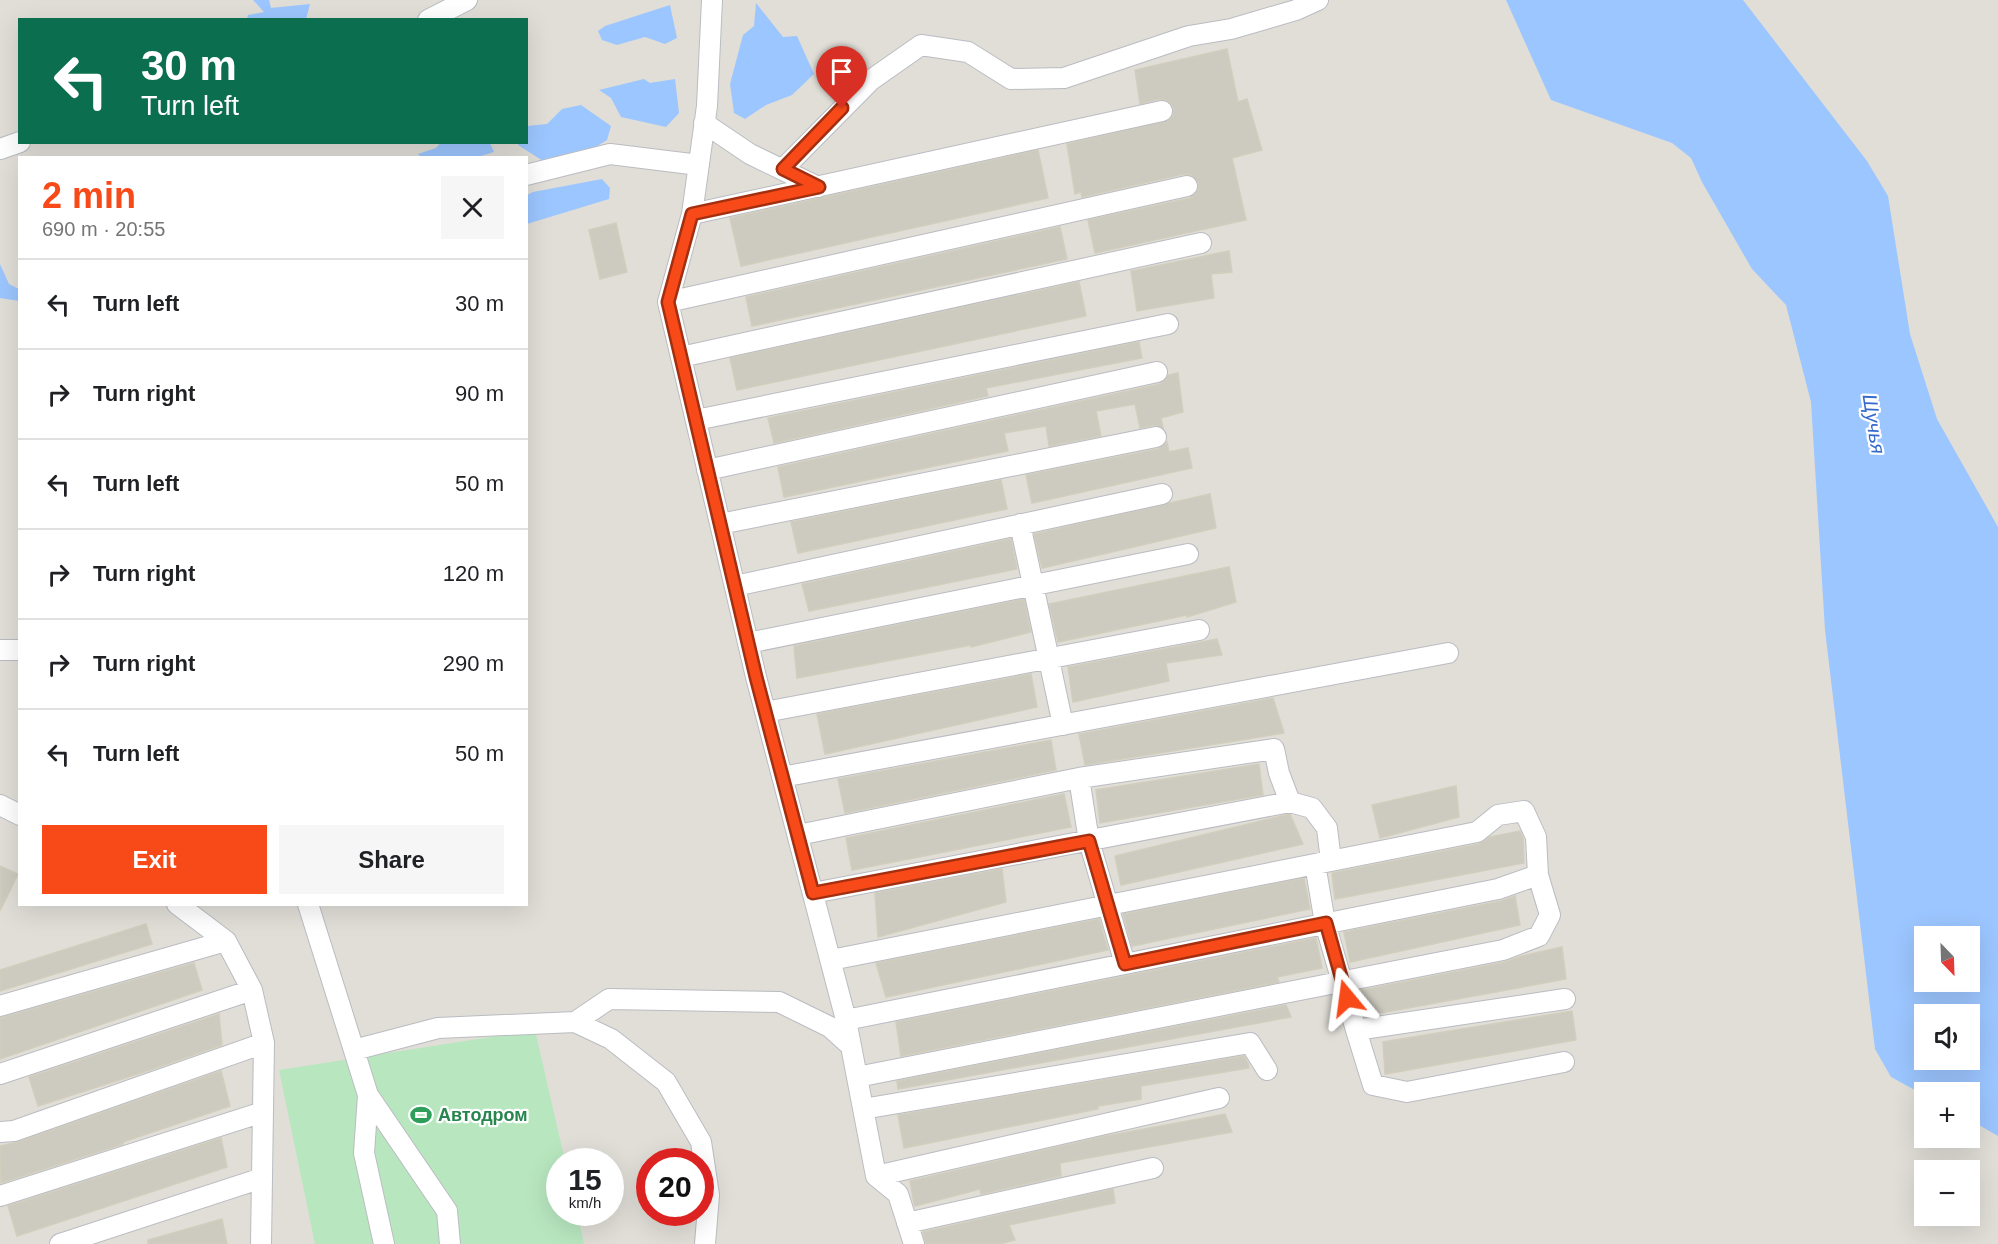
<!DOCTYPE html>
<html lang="en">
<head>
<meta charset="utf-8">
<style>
  body { margin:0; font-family:Helvetica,sans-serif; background:#f6f6f6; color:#202124; height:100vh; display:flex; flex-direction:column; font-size:22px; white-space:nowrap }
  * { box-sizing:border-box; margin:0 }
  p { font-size:20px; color:#757577 }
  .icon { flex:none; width:33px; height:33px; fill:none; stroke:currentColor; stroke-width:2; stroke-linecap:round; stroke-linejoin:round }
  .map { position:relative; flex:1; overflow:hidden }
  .details { position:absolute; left:18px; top:156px; width:510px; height:750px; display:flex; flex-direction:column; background:#fff; border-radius:0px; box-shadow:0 6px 24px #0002 }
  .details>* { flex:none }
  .guide { position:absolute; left:18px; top:18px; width:510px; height:126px; border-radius:0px; box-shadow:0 6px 24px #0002; background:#0b6e4f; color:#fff; overflow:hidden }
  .needle { width:39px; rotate:157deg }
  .controls { position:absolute; left:1914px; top:926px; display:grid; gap:12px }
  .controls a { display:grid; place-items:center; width:66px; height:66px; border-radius:0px; background:#fff; box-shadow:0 6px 24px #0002; font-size:30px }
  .speed { position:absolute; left:546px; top:1148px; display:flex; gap:12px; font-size:30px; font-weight:700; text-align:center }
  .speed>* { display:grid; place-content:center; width:78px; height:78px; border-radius:50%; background:#fff; box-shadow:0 6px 24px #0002; line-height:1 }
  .speed small { font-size:15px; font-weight:400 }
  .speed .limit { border:9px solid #d22; background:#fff; color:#111 }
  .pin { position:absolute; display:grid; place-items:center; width:51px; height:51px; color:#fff; margin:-62px -26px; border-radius:50% 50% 50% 0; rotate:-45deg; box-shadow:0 0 6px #0007 }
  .pin .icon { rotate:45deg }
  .me { position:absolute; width:66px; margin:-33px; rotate:344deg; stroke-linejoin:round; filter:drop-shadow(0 0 4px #0008) }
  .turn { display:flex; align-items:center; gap:21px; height:126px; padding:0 24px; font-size:27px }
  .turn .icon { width:78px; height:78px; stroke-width:2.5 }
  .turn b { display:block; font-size:42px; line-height:51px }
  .round { display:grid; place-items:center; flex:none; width:63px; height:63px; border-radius:0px; background:#f6f6f6 }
  .summary { display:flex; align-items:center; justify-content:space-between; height:102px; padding:0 24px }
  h1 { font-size:36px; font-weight:700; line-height:45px; color:#f84919 }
  .button { display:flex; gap:12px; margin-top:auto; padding:12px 24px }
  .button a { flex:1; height:69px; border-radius:0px; background:#f84919; color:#fff; font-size:24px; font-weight:700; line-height:69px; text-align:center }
  .button a+a { background:#f6f6f6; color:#202124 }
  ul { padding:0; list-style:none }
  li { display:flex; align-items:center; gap:18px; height:90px; padding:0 24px; border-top:2px solid #e0e0e0 }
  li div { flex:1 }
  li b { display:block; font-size:22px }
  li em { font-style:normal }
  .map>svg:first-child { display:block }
  .industrial { fill:#e0ded7; fill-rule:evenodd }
  .green { fill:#b8e7bf }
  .water { fill:#9cc6ff; fill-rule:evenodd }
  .building { fill:#cdcac0; stroke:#d2cebd; stroke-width:1.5 }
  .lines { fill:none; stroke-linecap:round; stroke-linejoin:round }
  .minor-casing { stroke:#babcc2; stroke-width:22 }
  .minor { stroke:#fff; stroke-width:20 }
  .route-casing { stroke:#a12f10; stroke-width:15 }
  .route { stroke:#f84919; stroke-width:10 }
  .labels { text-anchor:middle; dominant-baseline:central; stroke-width:4.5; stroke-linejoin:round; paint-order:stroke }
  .leisure-label { font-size:18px; font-weight:bold; fill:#27864d; stroke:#fff; text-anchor:start }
  .water-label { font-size:20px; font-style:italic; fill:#356acc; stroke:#fff }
</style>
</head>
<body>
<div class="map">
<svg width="1998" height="1244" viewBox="0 0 1998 1244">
  <rect width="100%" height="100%" fill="#edecdf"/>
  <!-- industrial -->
  <path class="industrial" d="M0,0H1998V1244H0ZM20,20H526V142H20ZM20,158H526V904H20ZM1924,936H1970V981H1924ZM1924,1014H1970V1059H1924ZM1924,1092H1970V1137H1924ZM560,1161H610V1212H560ZM650,1161H700V1212H650ZM1924,1170H1970V1215H1924Z"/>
  <!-- green -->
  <path class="green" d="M535,1030L565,1161H560V1212H577L584,1244H315L279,1070Z"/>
  <!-- water -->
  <path class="water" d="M253,0H269L271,8L310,4L306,19H247L248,15L264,12Z
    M1506,0H1743L1867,161L1888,196L1910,334L1937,419L1998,527V1136L1970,1120V1092H1924V1095L1891,1077L1875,1049L1825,630L1811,402L1786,305L1752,269L1702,182L1691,158L1672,143L1551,100ZM1924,936H1970V981H1924ZM1924,1014H1970V1059H1924Z
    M756,3L783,37L797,36L814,74L792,95L766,105L745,119L734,113L730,84L743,35L754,26Z
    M670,5L677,38L665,44L645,37L617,45L602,40L598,31L605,26Z
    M644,79L650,83L675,79L679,113L666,127L621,117L611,98L599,90Z
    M581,105L611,126L607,140L594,148L543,161L518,145L519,143L526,142L527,126L547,124L562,109Z
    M441,142L490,143L494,152L478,157H421L418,154L436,148Z
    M602,179L610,188L609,199L527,224V195L533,192Z
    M0,264L9,284L19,289V301L0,298Z"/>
  <!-- building -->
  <path class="building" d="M1227,49L1238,102L1247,99L1262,150L1232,158L1246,220L1095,253L1088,220L1190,198L1195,195L1198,190L1199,183L1191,175L1184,174L1082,197L1081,192L1075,194L1067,144L1170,120L1173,115L1174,109L1171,103L1166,100L1159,99L1140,104L1135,70Z
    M1038,150L1048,198L741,266L730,218Z
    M616,223L627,272L600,279L589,230Z
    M1060,227L1067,259L752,326L746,297Z
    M1229,251L1232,272L1211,274L1214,298L1137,311L1131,271Z
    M1079,282L1086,316L737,390L730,358Z
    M1139,342L1142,358L986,388L988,396L774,443L768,418Z
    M1178,373L1183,412L1161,418L1163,428L1154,425L1140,428L1135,404L1096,411L1101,436L1049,446L1046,426L1004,433L1008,451L784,497L778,467L1160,384L1165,380L1169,375Z
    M1167,442L1169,452L1188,448L1192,468L1032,503L1026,475L1158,449Z
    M1001,480L1007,509L798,553L791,522Z
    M1210,494L1216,528L1042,568L1034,534Z
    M1011,539L1017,569L809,611L802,584Z
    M1229,567L1236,602L1187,617V615L1058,642L1049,604Z
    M1024,599L1031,632L971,647V645L797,678L794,646Z
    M1217,639L1222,655L1166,663L1169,681L1073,702L1068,667Z
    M1031,674L1037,707L825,754L817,714Z
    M1273,698L1284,733L1085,765L1079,734Z
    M1051,740L1056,770L845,813L838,779Z
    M1259,764L1263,795L1100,823L1096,790Z
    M1456,786L1459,817L1380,838L1372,805Z
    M1064,794L1071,827L852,870L846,838Z
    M1290,814L1303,844L1121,885L1115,856Z
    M1520,831L1523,838L1524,863L1335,899L1332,873L1479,844L1490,837Z
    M0,866L18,874L0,911Z
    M1002,869L1006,902L878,937L875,893Z
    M1304,878L1310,909L1132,946L1123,914Z
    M1515,896L1520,925L1350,962L1344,932L1501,901Z
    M1099,919L1108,950L886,997L876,963Z
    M146,924L152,944L0,991V970Z
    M1316,938L1322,968L1277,977L1279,982L901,1056L896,1022Z
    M1562,947L1566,979L1365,1016L1357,991L1505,962L1522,956Z
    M194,963L202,990L0,1059V1018Z
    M1286,1005L1291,1017L898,1089L897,1081Z
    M1572,1011L1576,1040L1385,1074L1383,1042Z
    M219,1014L222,1045L147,1071L38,1106L29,1077Z
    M1244,1056L1248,1063L1249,1068L1141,1086V1099L1098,1106V1109L904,1148L898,1115Z
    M221,1071L230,1106L123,1142V1144L1,1183L0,1146L18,1142Z
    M1225,1114L1232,1132L1060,1163L1061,1176L981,1194L980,1189L915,1206L914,1204L910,1181L1101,1137Z
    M221,1138L227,1167L17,1236L8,1206Z
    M1113,1189L1115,1203L1009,1225L1015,1240L999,1244H926L923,1232Z
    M222,1219L227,1244H148V1240Z"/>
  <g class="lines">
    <defs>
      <path id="minor" d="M712,0L707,106L692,214L668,302L756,677L846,1020L876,1176L898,1194L914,1244
        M428,20L467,0
        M704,123L750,154L818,187
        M0,149L20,142
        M783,169L871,80L921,45L968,52L1011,79L1064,78L1189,36L1231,29L1296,10L1318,0
        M526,175L610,154L699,165
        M692,214L1162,111
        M668,302L1187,186
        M681,357L1201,243
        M696,420L1168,324
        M707,470L1157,372
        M720,524L1156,437
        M1020,524L1063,725
        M735,586L1162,494
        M748,643L1188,554
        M0,650H20
        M765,712L1199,630
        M782,777L1448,653
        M1079,778L1089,841L1125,964
        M0,805L20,815
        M798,835L1079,778L1274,749L1279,773L1290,802L1312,808L1327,828L1331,861
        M1315,864L1325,923L1356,1030L1565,999
        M813,893L1290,802
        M177,904L226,941L252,990L264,1043L261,1244
        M308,904L368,1095L447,1211L450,1244
        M831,960L1477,832L1498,815L1524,811L1536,837L1538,875
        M0,1006L226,941
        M846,1020L1498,889L1538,875L1550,915L1539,936L1503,950L857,1077
        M575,1022L611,1039L666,1082L701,1142L709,1195L705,1244
        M1356,1030L1373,1085L1407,1092L1564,1062
        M354,1050L438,1028L575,1022L609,999L779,1002L830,1027L851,1046
        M0,1074L252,990
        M368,1095L364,1153L384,1244
        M863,1109L1250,1043L1267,1070
        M0,1132L14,1131L264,1043
        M876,1176L1219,1098
        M0,1196L263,1112
        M907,1223L1153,1168
        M60,1244L262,1178"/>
    </defs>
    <!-- minor casing -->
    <use href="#minor" class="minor-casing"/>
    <!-- minor -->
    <use href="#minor" class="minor"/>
  </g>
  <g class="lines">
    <defs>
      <path id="route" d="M842,108L783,169L819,187L692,214L668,302L756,677L813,893L1089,841L1125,964L1326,923L1347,998"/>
    </defs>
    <!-- route casing -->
    <use href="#route" class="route-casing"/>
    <!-- route -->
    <use href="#route" class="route"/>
  </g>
  <!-- icons -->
  <defs>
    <symbol id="stadium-bare" viewBox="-9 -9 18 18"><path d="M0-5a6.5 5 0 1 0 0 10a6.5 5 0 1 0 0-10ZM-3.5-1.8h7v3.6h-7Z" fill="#2e9e5b" stroke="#fff" stroke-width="2.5" paint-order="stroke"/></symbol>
  </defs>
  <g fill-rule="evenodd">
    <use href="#stadium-bare" x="406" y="1100" width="30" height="30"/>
  </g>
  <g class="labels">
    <!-- leisure labels -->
    <g class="leisure-label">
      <text x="438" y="1115">Автодром</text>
    </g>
    <!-- water labels -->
    <g class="water-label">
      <text transform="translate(1874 424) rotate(81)">Щучья</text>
    </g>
  </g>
</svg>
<div class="controls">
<a><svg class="needle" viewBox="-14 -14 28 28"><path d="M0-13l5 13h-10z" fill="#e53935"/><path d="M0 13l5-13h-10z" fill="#757577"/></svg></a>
<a><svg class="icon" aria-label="sound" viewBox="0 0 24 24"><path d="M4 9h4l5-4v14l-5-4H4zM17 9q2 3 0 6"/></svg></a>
<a>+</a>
<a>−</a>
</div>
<div class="speed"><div>15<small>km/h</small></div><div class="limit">20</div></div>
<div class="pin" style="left:842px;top:108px;background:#d93025"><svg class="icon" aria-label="arrive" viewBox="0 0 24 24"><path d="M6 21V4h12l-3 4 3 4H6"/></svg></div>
<svg class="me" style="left:1347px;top:998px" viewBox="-20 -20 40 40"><path d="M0-17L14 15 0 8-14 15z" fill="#f84919" stroke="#fff" stroke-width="4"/></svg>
<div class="guide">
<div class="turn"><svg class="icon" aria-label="left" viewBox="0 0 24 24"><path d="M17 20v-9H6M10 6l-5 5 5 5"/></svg><div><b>30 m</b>Turn left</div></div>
</div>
<section class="details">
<div class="summary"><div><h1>2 min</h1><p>690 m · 20:55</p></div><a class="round"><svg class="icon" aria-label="close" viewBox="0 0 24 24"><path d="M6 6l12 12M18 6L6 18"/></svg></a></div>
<ul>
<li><svg class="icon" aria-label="left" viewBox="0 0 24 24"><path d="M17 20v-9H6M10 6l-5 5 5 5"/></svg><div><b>Turn left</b></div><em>30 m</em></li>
<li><svg class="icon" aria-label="right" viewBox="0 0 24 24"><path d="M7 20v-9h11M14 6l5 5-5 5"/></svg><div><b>Turn right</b></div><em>90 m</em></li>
<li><svg class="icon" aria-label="left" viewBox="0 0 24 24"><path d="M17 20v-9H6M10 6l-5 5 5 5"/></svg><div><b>Turn left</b></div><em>50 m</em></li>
<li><svg class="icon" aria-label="right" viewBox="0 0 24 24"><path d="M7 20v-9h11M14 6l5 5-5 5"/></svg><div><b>Turn right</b></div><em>120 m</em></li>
<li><svg class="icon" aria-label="right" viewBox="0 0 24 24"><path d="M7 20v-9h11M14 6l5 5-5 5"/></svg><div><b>Turn right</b></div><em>290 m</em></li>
<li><svg class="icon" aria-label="left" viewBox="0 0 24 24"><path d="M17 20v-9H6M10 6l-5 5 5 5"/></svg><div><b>Turn left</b></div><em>50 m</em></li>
</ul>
<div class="button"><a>Exit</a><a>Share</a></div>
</section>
</div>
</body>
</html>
